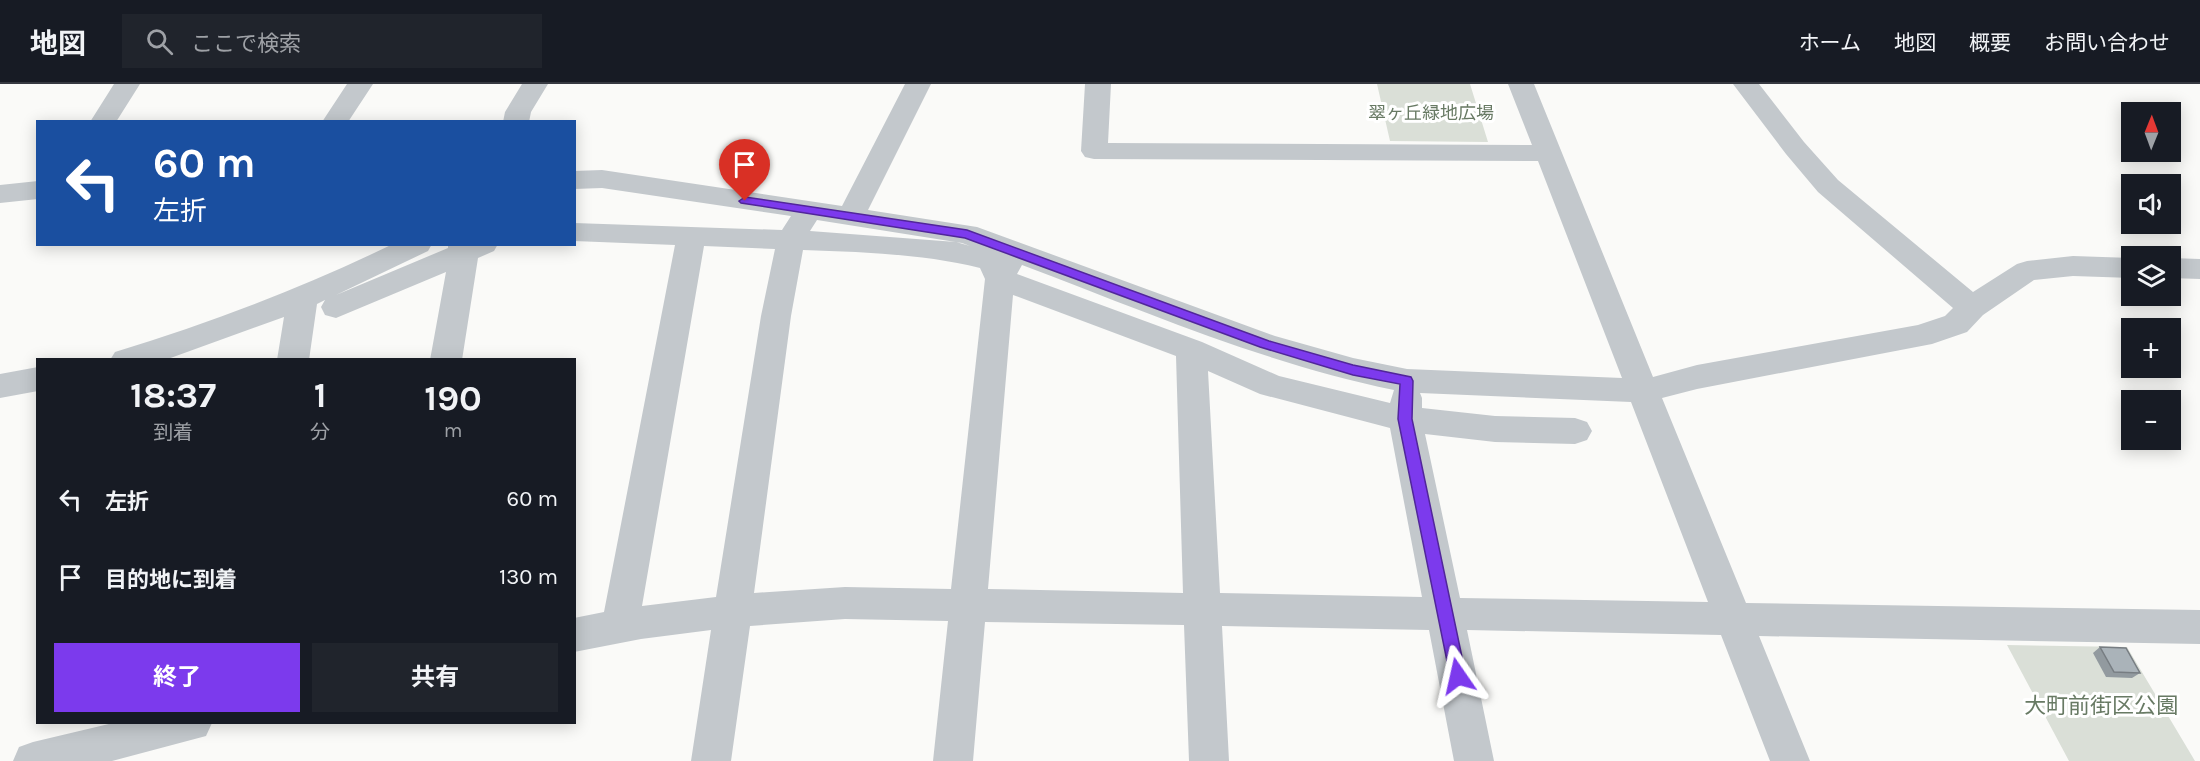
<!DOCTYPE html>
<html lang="ja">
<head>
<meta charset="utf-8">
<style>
  body { margin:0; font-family:Karla,"Noto Sans JP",sans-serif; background:#20242c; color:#f1f3f6; height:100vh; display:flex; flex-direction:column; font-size:22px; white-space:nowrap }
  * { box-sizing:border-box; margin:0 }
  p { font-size:20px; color:#9ea1a6 }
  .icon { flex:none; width:33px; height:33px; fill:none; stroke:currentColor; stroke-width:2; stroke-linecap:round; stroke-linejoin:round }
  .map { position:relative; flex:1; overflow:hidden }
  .side { position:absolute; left:36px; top:274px; width:540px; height:366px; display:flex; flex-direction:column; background:#171b24; border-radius:0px; box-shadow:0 3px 15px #0003 }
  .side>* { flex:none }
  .banner { position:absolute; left:36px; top:36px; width:540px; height:126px; border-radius:0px; box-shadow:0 3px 15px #0003; background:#1a4fa0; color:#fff; overflow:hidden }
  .needle { width:39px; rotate:1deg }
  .buttons { position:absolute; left:2121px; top:18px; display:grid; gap:12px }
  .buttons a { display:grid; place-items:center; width:60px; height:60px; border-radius:0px; background:#171b24; box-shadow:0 3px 15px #0003; font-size:30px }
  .pin { position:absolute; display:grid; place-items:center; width:51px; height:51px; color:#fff; margin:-62px -26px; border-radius:50% 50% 50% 0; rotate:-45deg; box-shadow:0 0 6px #0007 }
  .pin .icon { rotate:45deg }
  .me { position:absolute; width:66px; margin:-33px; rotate:349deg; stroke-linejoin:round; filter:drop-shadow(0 0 4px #0008) }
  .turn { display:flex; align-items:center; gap:21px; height:126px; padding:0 18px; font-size:27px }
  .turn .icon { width:78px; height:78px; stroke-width:2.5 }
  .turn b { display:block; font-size:42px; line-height:51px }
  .eta { display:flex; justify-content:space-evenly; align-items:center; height:102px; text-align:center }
  .eta b { font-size:36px; font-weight:700; line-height:42px }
  .primary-button { display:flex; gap:12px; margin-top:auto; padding:12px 18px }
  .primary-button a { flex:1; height:69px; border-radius:0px; background:#7c3aed; color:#fff; font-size:24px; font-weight:700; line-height:69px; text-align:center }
  .primary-button a+a { background:#20242c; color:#f1f3f6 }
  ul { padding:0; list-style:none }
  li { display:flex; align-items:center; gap:18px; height:78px; padding:0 18px }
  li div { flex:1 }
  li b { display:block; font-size:22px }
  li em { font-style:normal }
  header { display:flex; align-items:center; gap:36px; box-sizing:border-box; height:84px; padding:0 30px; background:#171b24; border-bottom:2px solid #363941 }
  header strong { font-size:28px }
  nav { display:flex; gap:33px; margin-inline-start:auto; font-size:21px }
  .search { width:420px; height:54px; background:#20242c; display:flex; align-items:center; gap:15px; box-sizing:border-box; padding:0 21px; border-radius:0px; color:#9ea1a6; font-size:22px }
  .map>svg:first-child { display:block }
  .green { fill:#dadfd7 }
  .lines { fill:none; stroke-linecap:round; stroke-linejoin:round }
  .minor { fill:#c3c8cc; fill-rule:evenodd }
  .wall { fill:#929a9f }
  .building { fill:#aab3b9; stroke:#777d82; stroke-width:1.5 }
  .route { fill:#7c3aed; stroke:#51269a; stroke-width:1.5 }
  .labels { text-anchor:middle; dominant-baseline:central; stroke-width:6; stroke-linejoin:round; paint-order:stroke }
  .far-park-label { font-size:18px; fill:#687a64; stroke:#fff }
  .park-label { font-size:22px; fill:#687a64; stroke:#fff }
</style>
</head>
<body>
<header>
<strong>地図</strong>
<div class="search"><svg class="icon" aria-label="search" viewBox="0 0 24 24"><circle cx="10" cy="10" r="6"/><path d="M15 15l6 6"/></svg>ここで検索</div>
<nav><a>ホーム</a><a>地図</a><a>概要</a><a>お問い合わせ</a></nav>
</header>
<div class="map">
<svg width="2200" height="677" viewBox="0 0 2200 677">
  <rect width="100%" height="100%" fill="#fafaf8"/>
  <!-- green -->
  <path class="green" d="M1377,0H1470L1488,58L1390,57Z
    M2007,561L2127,563L2195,677H2069Z"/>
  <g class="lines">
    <!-- minor -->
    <path class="minor" d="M114,0H140L116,38H90Z
      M347,0H373L348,38H322Z
      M522,0H548L531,28L529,38H503L505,28Z
      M905,0H931L868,126L977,143L1275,252L1353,274L1407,285L1622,294L1538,77L1094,75L1085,73L1081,67L1085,0H1111L1108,59L1532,61L1508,0H1534L1653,293L1697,281L1918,241L1945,232L1953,224L1818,108L1786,70L1733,0H1759L1804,58L1838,96L1973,208L2017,180L2027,177L2073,172L2132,174V194L2073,192L2034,196L1983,231L1967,248L1932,260L1697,305L1662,314L1746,519L2200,526V560L1759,552L1810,677H1770L1721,551L1467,546L1494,677H1454L1429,546L1222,542L1229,677H1189L1184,541L985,538L973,677H933L948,537L845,535L750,542L731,677H691L711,546L641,555L574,568V534L604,528L675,161L574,157V139L782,146L791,132L602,104L574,105V87L602,86L842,122ZM817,136L962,159L970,162L956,158L810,147ZM704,162L775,165L761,232L716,513L642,522ZM803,166C862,168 924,170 980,184L985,195L951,505L845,503L754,509L791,232ZM1022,181C1144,227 1266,280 1394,306L1390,319L1279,292L1202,258L1017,190ZM1013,211L1176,272L1183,509L988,505ZM1208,287L1260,310L1390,344L1422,513L1220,509ZM1420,309L1631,318L1708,518L1460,514L1425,350L1495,358L1575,360L1587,356L1592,347L1587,338L1575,334L1495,332L1422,324V314Z
      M38,97V115L0,119V101Z
      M393,160H432L428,167L336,211L448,164V160H498L494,167L478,174L462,276H430L446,188L336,234L325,231L321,223L325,216L317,220L309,276H277L284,233L165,276H110L115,268C211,239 302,204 393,160Z
      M2170,174L2200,175V195L2170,194Z
      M38,283V307L0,314V290Z
      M113,639H212L206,652L112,677H13L19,663L33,658Z"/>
  </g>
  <!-- wall -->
  <path class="wall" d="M2100,563L2140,589L2132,594L2106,593L2093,569Z"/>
  <!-- building -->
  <path class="building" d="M2100,563L2126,564L2140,589L2114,588Z"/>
  <!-- route -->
  <path class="route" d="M745,113L967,146L1269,257L1353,281L1411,293L1413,297L1412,335L1466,592L1463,598L1458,600L1452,598L1450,592L1398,335L1400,300L1353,291L1260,263L965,154L741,119L739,117Z"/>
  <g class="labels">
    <!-- far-park labels -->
    <g class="far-park-label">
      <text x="1431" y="29">翠ヶ丘緑地広場</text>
    </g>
    <!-- park labels -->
    <g class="park-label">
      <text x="2101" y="622">大町前街区公園</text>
    </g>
  </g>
</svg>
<div class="buttons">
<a><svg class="needle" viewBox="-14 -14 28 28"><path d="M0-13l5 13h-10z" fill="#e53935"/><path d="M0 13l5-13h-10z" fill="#9ea1a6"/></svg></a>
<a><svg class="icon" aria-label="sound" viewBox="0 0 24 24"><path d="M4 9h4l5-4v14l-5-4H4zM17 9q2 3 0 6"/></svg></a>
<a><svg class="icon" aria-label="layers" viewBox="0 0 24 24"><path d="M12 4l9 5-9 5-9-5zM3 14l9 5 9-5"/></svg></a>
<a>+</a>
<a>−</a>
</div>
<div class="pin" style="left:745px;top:117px;background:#d93025"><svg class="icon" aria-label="arrive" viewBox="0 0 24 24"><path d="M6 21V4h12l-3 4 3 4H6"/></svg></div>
<svg class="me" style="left:1458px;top:592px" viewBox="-20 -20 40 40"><path d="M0-17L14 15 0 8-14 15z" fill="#7c3aed" stroke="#fff" stroke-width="4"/></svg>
<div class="banner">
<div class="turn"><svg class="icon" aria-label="left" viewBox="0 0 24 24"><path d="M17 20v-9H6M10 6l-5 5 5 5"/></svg><div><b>60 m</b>左折</div></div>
</div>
<section class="side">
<div class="eta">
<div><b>18:37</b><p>到着</p></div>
<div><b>1</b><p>分</p></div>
<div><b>190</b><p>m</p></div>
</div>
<ul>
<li><svg class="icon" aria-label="left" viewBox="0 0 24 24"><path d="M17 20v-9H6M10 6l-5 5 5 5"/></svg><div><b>左折</b></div><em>60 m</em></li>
<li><svg class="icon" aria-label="arrive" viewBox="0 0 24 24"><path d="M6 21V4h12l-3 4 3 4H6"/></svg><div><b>目的地に到着</b></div><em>130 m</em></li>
</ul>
<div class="primary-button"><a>終了</a><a>共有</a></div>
</section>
</div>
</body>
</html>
